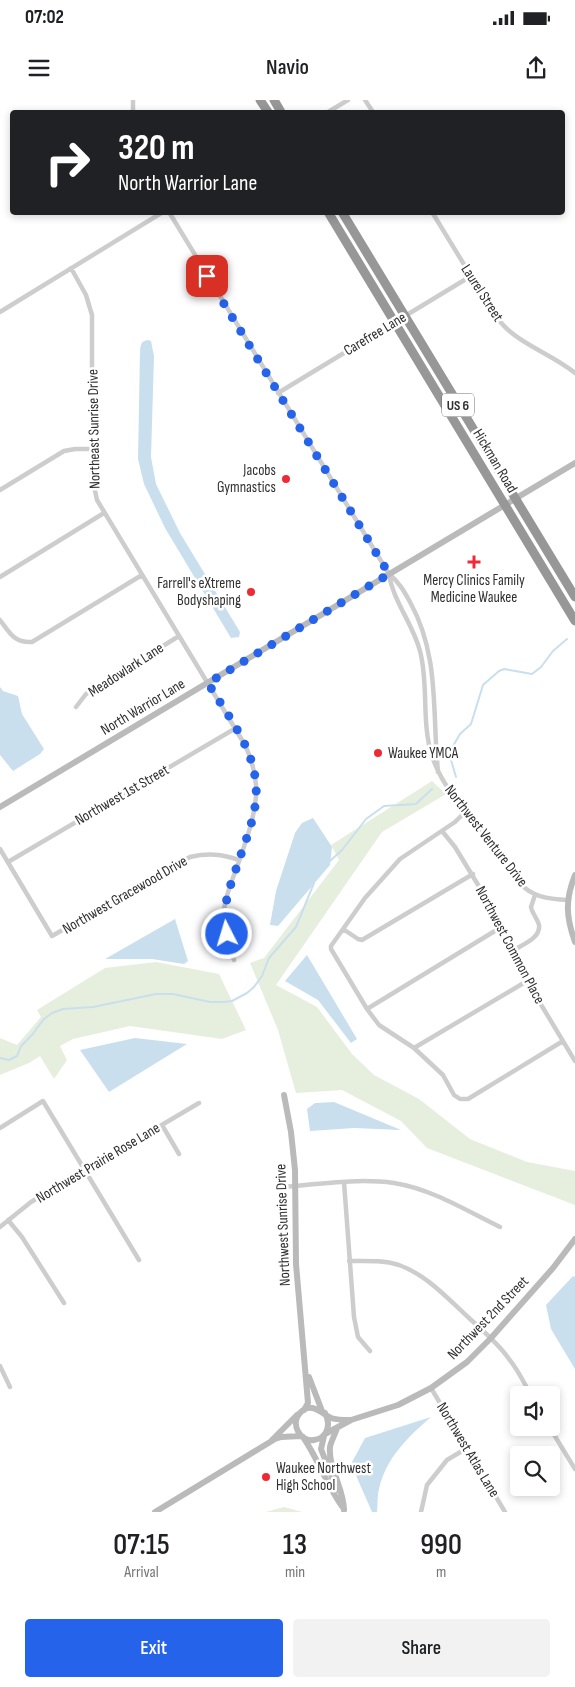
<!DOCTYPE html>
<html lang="en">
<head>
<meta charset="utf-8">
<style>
  body { margin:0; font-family:"Sofia Sans Condensed",sans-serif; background:#f2f2f2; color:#202124; height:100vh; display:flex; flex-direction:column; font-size:19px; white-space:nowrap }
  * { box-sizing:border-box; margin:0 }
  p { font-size:16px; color:#757577 }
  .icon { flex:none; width:28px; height:28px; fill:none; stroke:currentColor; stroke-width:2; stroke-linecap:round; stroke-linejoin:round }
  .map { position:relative; height:1412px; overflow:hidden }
  .side { display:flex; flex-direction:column; background:#fff; flex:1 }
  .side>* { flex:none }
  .top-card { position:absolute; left:10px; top:10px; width:555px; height:105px; border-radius:5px; box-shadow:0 2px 8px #0003; background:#202124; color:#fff; overflow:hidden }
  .buttons { position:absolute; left:510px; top:1286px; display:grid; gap:10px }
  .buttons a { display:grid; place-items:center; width:50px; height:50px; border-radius:5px; background:#fff; box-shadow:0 2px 8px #0003; font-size:25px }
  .pin { position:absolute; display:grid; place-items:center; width:42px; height:42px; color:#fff; margin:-21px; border-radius:10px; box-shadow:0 2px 8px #0006 }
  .me { position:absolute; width:55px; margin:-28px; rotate:355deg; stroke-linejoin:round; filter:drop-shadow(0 0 4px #0008) }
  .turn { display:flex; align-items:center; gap:18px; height:105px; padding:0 25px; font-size:22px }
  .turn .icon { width:65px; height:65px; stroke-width:2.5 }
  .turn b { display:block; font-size:35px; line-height:42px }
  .eta { display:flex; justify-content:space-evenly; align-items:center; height:85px; text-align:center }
  .eta b { font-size:30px; font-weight:600; line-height:35px }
  .primary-button { display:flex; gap:10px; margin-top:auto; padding:10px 25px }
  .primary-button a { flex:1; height:58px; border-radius:5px; background:#2563eb; color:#fff; font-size:20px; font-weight:600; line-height:58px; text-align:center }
  .primary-button a+a { background:#f2f2f2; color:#202124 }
  .status { display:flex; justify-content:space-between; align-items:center; height:35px; padding:0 25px; background:#fff; direction:ltr }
  .status svg { height:14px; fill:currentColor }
  header { display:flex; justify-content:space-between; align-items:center; height:65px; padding:0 25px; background:#fff; font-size:22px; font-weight:600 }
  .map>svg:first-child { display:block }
  .green { fill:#e6eede }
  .water { fill:#c9dfee }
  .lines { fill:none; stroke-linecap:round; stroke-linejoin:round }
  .stream { stroke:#c9dfee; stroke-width:2 }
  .street { stroke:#cdcdcd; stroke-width:4.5 }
  .secondary { stroke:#bababa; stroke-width:6 }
  .highway { stroke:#979797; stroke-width:9 }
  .route { stroke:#2563eb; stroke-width:9; stroke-dasharray:0 16.2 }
  .poi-dot { fill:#ee2b34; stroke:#fff; stroke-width:2 }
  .labels { text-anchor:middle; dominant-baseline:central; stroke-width:5; stroke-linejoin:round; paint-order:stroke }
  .shield { fill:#fff; stroke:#6e6e6e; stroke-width:1 }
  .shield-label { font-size:14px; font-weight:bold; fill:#303030 }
  .street-label { font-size:15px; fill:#303030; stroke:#fff }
  .poi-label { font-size:15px; fill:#303030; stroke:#fff; text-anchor:end }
</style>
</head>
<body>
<div class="status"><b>07:02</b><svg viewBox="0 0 49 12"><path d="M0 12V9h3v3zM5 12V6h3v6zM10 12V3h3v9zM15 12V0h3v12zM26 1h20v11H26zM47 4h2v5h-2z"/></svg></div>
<header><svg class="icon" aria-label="menu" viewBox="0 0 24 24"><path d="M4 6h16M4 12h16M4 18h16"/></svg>Navio<svg class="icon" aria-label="share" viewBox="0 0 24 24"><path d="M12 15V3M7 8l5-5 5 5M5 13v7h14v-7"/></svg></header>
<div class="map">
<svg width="575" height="1412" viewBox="0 0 575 1412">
  <rect width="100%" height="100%" fill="#fff"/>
  <!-- green -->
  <path class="green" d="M432,681L446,694L382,732L276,885L317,907L352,954L374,975L419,999L470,1039L527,1062L575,1071V1105L427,1048L401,1021L342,990L296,993L278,930L250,863L264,858L339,760L331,745Z
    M156,862L219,874L246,930L222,939L130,926L73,939L60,946L67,960L54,979L40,956L29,963L0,975V938L17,945L41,917L37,910L105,868Z
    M284,1407L302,1412H303H266Z"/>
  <!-- water -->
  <path class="water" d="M148,240L151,241L154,256L151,357L156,384L180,433L240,532L239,537L231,538L165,428L144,384L138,359L140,250C141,244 141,241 148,240Z
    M0,587L3,591L18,596L22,614L44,649L40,654L13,671L0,655Z
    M313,718L332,747L330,765L278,826L270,825L276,791L295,733L302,723Z
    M175,819L188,861L184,864L152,859H105Z
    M307,855L357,939L351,943L318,900L285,881Z
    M135,938L187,944L109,992L80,950Z
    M334,1002L401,1030L354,1028L310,1031L307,1009L315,1003Z
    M573,1176L575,1177V1269L551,1229L546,1205Z
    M431,1317C408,1337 386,1358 379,1389C377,1396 378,1404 377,1412H372L351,1364L365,1338Z"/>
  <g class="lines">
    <!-- stream -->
    <path class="stream" d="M456,677L449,653L460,634L471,624L483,585L499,571L504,569L532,574L541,567L553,551L567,539
      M330,761L342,750L366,719L384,706L416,704L432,689
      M0,958L9,960L17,956L21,946L32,935L43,920L52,913L63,909L93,907L156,894H173L210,902H224L232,901L247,893L254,887L262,876L269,858L296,827L314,783"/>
    <!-- street -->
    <path class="street" d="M133,0V12
      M365,0L373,12
      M328,12L348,0
      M169,112L389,474C399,482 404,491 410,502C440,556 432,613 438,672
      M432,112L493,212C512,243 548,251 575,273
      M71,168L86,195L92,215V377L97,400L245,645C251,658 255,671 256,685C258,710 245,744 237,767C232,781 225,796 224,811C223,828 229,844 234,860
      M0,212L163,112
      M278,293L471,176
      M0,390L64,351L75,349H92
      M389,474C393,501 413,524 420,551C429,585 421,622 432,656C444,693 474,718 496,748C506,761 512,778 525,788C537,798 552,799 567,800
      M0,477L104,413
      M0,520C10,533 14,543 32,542L142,475
      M76,607L86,594L179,536
      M465,712L455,722L400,759L365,798L331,846V849L367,909L379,925L414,948L443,975L454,995L460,999H468L563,941
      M442,731L455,747L503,826L513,845L522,873L575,961
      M0,749L52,836L190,757C208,753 222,754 239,760
      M8,762L236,628
      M343,829L358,839L362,840L473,774
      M514,850C522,845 541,838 539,825C538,820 532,813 531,807L535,795
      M367,909L503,826
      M414,948L527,881
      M162,1025L179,1054
      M0,1028L43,1001L139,1160
      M344,1082L354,1217L358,1237L370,1251
      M283,1087C319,1084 358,1078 394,1083C432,1089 467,1111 500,1127
      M8,1120L22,1137L64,1203
      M0,1127L31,1102L199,1003
      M349,1161C366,1161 383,1160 399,1165C427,1175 448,1199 469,1218C483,1231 498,1243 509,1259C518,1270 524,1283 531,1295
      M0,1266L10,1287
      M431,1288L505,1412
      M550,1328L575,1369
      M421,1412L427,1385L447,1360L467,1348"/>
    <!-- secondary -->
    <path class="secondary" d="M0,707L575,363
      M575,775C565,800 566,817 575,842
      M284,995L291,1032L295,1070L296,1164L308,1303L304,1310
      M309,1277L322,1311
      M325,1313C331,1324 328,1338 314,1340C300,1342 290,1324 300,1313C311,1301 321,1313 331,1318C337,1320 344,1320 351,1320
      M337,1328C335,1335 331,1341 330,1347C328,1367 344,1389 344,1410
      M325,1334L351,1320L398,1305L431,1288L467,1262L491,1238L553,1168L575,1139
      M324,1336L321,1349L337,1390
      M303,1337C319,1360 327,1387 344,1409
      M272,1340L297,1315
      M155,1412L275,1339L281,1337L301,1336"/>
    <!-- highway -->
    <path class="highway" d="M260,0L268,12
      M274,0L281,12
      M328,112L575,521
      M342,112L575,497"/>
  </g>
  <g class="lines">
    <!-- route -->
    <path class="route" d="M207,176L389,474L208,583C227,615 254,647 256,686C258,710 247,737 239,760C230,788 221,805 227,834"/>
  </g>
  <!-- markers -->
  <g class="poi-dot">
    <circle cx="286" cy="379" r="5"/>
    <path d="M471.5 454.5h5v5h5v5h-5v5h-5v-5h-5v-5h5z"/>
    <circle cx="251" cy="492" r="5"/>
    <circle cx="378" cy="653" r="5"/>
    <circle cx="266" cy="1377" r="5"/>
  </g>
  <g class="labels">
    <!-- shield labels -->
    <rect class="shield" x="442" y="293.5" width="32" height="23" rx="4"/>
    <g class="shield-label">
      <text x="458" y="305">US 6</text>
    </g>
    <!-- street labels -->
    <g class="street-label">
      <text transform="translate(482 193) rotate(57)">Laurel Street</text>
      <text transform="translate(375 234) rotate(-31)">Carefree Lane</text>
      <text transform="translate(94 329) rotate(-91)">Northeast Sunrise Drive</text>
      <text transform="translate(495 361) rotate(59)">Hickman Road</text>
      <text transform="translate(126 570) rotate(-33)">Meadowlark Lane</text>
      <text transform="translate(143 607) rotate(-31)">North Warrior Lane</text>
      <text transform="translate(122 695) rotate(-30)">Northwest 1st Street</text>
      <text transform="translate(486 736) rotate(52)">Northwest Venture Drive</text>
      <text transform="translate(125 795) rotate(-30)">Northwest Gracewood Drive</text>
      <text transform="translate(510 845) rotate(62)">Northwest Common Place</text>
      <text transform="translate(98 1063) rotate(-31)">Northwest Prairie Rose Lane</text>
      <text transform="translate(283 1125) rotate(-92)">Northwest Sunrise Drive</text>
      <text transform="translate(488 1218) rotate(-46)">Northwest 2nd Street</text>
      <text transform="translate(468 1350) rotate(59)">Northwest Atlas Lane</text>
    </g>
    <!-- poi labels -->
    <g class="poi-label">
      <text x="276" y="370">Jacobs<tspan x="276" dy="17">Gymnastics</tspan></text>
      <text x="474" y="480" text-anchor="middle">Mercy Clinics Family<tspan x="474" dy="17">Medicine Waukee</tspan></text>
      <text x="241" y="483">Farrell's eXtreme<tspan x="241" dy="17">Bodyshaping</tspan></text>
      <text x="388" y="653" text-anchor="start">Waukee YMCA</text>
      <text x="276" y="1368" text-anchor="start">Waukee Northwest<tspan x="276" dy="17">High School</tspan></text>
    </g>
  </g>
</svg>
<div class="buttons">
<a><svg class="icon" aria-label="sound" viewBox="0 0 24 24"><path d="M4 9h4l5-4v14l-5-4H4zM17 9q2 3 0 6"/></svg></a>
<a><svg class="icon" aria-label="search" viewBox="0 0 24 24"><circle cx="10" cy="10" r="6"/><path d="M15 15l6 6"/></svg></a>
</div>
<div class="pin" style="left:207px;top:176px;background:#d93025"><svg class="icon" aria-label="arrive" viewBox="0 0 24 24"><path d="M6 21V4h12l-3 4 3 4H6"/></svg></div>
<svg class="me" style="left:227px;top:834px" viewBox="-20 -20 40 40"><circle r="17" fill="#2563eb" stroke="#fff" stroke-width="3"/><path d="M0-11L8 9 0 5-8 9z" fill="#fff"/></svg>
<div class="top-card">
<div class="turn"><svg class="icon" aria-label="right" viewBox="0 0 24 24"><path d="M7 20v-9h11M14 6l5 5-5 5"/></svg><div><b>320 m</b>North Warrior Lane</div></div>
</div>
</div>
<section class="side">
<div class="eta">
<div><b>07:15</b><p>Arrival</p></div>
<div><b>13</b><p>min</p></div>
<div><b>990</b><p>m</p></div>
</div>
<div class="primary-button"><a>Exit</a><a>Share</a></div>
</section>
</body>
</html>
